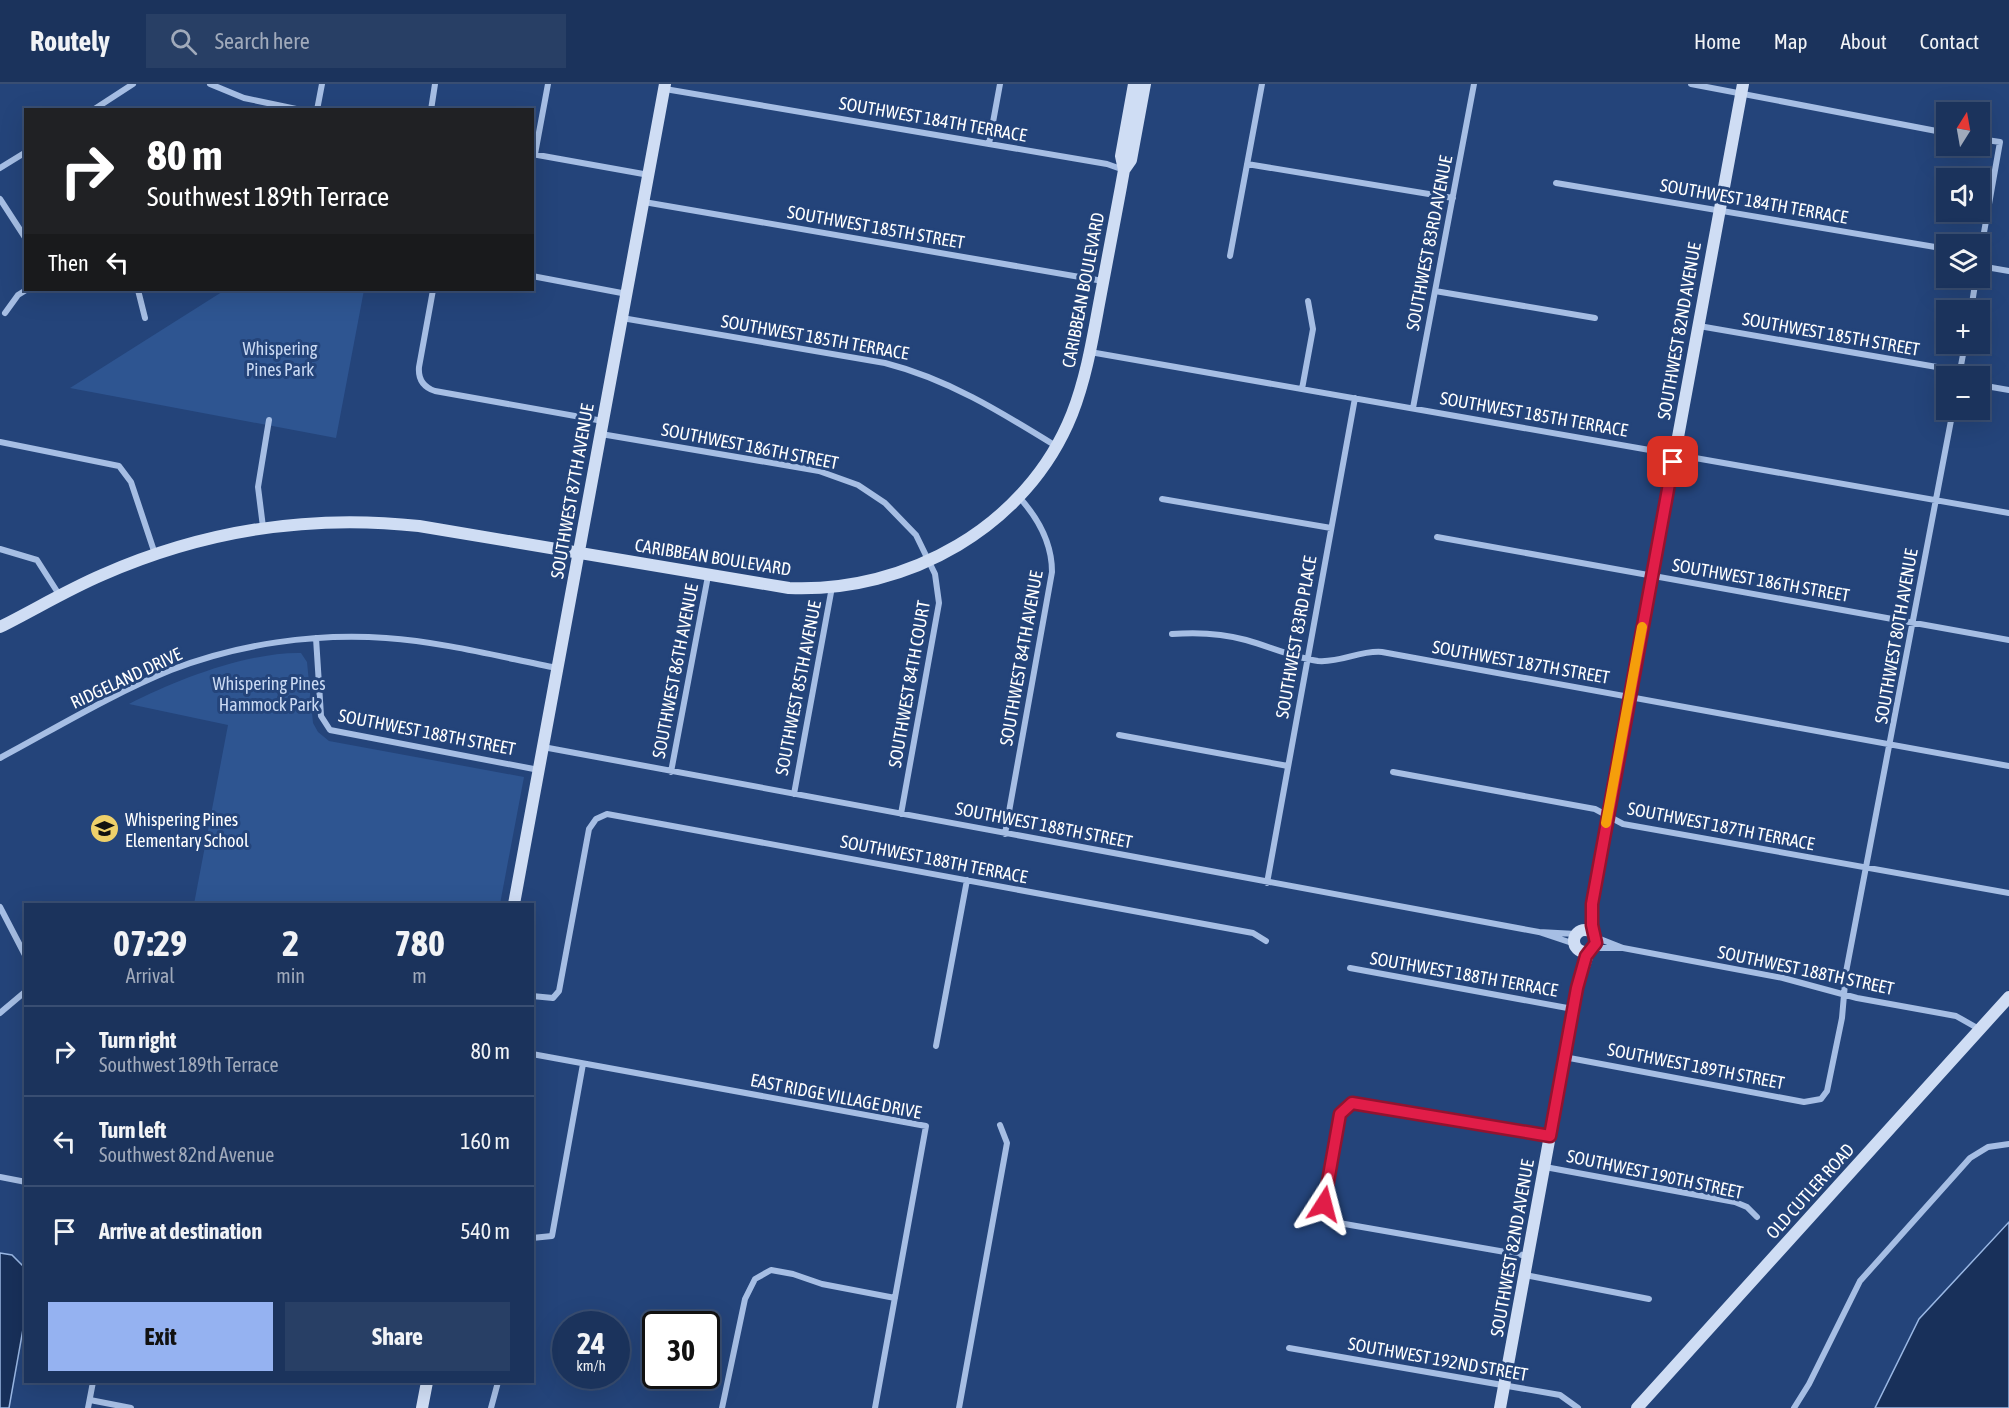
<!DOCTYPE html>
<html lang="en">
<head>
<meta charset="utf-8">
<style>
  body { margin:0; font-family:"Asap Condensed",sans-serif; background:#283f65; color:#f1f3f6; height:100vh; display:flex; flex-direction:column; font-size:22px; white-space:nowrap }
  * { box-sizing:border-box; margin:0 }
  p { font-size:20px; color:#a0aabb }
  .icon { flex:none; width:33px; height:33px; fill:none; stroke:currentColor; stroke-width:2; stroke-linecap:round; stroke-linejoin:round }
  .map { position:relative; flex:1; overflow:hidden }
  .sheet { position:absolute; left:24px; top:819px; width:510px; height:480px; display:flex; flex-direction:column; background:#1b335c; border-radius:0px; box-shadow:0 6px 24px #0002,0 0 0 2px #394e72 }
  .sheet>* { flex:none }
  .hud { position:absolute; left:24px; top:24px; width:510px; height:183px; border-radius:0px; box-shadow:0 6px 24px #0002,0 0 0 2px #394e72; background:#202124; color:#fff; overflow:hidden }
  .needle { width:39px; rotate:11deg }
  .controls { position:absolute; left:1936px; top:18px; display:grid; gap:12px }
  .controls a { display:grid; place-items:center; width:54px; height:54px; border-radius:0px; background:#1b335c; box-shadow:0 6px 24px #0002,0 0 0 2px #394e72; font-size:30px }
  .speed { position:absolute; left:552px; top:1227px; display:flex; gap:12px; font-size:30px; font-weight:700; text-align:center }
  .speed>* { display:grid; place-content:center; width:78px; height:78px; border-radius:50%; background:#1b335c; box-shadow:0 6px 24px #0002,0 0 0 2px #394e72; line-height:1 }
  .speed small { font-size:15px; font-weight:400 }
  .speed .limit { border:3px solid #111; border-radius:9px; background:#fff; color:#111 }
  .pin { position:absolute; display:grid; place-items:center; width:51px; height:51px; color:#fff; margin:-26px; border-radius:12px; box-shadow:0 3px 9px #0006 }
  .me { position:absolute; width:66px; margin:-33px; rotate:9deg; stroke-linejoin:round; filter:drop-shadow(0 0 4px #0008) }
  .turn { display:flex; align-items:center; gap:21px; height:126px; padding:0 24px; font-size:27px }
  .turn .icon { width:78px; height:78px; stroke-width:2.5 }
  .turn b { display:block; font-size:42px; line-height:51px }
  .then { display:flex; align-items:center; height:57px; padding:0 24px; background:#0003; gap:12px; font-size:22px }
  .eta { display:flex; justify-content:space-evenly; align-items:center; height:102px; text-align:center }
  .eta b { font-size:36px; font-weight:700; line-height:42px }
  .action { display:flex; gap:12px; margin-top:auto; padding:12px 24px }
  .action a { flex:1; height:69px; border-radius:0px; background:#95b2f1; color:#111; font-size:24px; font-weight:700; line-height:69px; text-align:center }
  .action a+a { background:#283f65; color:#f1f3f6 }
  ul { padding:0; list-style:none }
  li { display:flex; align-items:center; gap:18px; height:90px; padding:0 24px; border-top:2px solid #394e72 }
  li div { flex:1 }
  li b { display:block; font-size:22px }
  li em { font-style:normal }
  header { display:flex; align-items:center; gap:36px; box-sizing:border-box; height:84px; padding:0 30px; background:#1b335c; border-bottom:2px solid #394e72 }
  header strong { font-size:28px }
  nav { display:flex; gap:33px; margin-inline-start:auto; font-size:21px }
  .search { width:420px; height:54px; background:#283f65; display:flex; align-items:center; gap:15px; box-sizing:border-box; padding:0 21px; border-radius:0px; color:#a0aabb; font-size:22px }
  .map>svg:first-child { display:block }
  .green { fill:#2e5591 }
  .water { fill:#18305a; stroke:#9ab8e5; stroke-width:1.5 }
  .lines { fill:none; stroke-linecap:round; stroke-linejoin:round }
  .street { stroke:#a6bee4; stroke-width:6 }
  .secondary { stroke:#cfddf4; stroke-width:12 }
  .route-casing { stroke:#92132f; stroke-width:15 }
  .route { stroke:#e11d48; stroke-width:10 }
  .slow { stroke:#f59e0b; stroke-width:10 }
  .labels { text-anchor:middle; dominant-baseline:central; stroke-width:6; stroke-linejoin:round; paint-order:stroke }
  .street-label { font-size:18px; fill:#fff; stroke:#24447a }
  .park-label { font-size:18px; fill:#c9d9f3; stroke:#24447a }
  .poi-label { font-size:18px; fill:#fff; stroke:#24447a; text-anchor:start }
</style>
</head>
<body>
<header>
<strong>Routely</strong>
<div class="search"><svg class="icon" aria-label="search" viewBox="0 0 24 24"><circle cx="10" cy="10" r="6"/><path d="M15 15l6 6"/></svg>Search here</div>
<nav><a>Home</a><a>Map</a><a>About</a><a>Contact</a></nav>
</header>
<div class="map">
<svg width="2009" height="1324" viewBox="0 0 2009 1324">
  <rect width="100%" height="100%" fill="#24447a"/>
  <!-- green -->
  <path class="green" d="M225,206H364L336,354L70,304Z
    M301,569L307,578L313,639L318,648L329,657L524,693L500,820H194L228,641L129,620C176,596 247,568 301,569Z"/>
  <!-- water -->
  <path class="water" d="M2009,1138V1324H1875L1919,1235Z
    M0,1169L12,1171L25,1184V1234L9,1324H0Z"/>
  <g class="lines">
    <!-- street -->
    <path class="street" d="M210,0L244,14L301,26
      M1691,0L1947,49
      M665,5L1107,80L1124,86
      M93,26L133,0
      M317,26L322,0
      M431,26L435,0
      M1980,55L2000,58L1980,171
      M989,60L1000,0
      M532,70L649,91
      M535,70L548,0
      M1247,80L1453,114
      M0,84L26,68
      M1556,99L1947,165
      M0,115L26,155
      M644,118L1103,197
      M1230,172L1262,0
      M1980,182L2009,187
      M532,192L627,210
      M138,206L145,234
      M433,206L419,283C418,295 423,303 435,307L603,337
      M1435,207L1595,234
      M1971,226L1976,194
      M5,229L18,211L26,206
      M622,234L885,279C948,295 1001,328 1056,362
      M1699,242L1960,287
      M1090,268L2009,429
      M1959,292L1965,260
      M1980,301L2009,306
      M1302,305L1313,245L1308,217
      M1413,324L1474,0
      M601,350L819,387L858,401L885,419L916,451L935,490L939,519L901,730
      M0,358L119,382L131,398L155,470
      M1162,415L1331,444
      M263,443L258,403L269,336
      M1437,453L2009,556
      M0,465L37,476L60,512
      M1172,550C1197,548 1221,549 1246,556C1271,563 1292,573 1318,577C1341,579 1360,566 1382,568L2009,682
      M316,554L321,632L330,646L539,686
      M1119,651L1288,682
      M543,663L1539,848L1575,860
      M0,674C56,644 112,610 171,586C238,560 314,549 386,554C443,558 501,573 557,584
      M671,688L708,492
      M1393,688L1595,725L1623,740L2009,809
      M794,710L832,503
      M1005,750L1052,488C1052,459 1038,434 1019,413
      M1267,799L1355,314
      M0,823L26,873
      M1539,848L1576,850
      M1595,853L1623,864L1783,894L1857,914L1956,932L1979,945
      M1593,864H1623
      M1350,884L1573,925
      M532,912L553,914L559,907L589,745L596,735L607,730L1253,849L1266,857
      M0,929L26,907
      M936,962L967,796
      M532,970L926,1042L875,1324
      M1564,973L1804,1018L1821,1015L1827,1007L1842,934L1846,888L1953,326
      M1545,1083L1735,1118L1747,1123L1757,1133
      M0,1093L26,1098
      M532,1154L552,1152L583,980
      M1528,1172L1339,1139L1327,1129L1324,1115L1340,1030L1352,1019L1549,1052
      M1525,1191L1649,1215
      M1289,1264L1560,1311L1578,1324
      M90,1316L131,1324
      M88,1324L93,1298
      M491,1324L498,1298
      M722,1324L745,1215L755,1195L771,1186L793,1190L822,1200L895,1214
      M959,1324L1007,1059L1000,1041
      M1794,1324L1809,1300L1860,1197L1970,1074L1988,1063L2009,1060"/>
    <!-- secondary -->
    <path class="secondary" d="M1124,86L1131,76L1145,0
      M0,543C34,526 67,506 102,491C202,447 310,430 419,442L789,504C907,509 1027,443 1072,330C1086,294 1092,258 1099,220C1107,176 1116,131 1124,86L1121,72L1134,0
      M514,820L665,0
      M1574 857a11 11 0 1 1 22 0a11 11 0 1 1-22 0Z
      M1593,849L1592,820L1743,0
      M422,1324L427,1298
      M1500,1324L1577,904L1589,867
      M1637,1324L2009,913"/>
  </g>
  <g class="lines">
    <defs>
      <path id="route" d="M1324,1120L1340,1030L1352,1019L1550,1052L1577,904L1586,872L1596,859L1592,841V820L1673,378"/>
    </defs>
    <!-- route casing -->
    <use href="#route" class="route-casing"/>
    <!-- route -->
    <use href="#route" class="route"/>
    <!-- slow -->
    <path class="slow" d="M1606,739L1642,543"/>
  </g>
  <!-- icons -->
  <defs>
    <symbol id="school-disc" viewBox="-11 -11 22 22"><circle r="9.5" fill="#eed06a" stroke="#24447a"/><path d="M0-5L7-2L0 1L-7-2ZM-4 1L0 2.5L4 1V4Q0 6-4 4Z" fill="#111"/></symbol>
  </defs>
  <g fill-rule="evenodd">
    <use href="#school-disc" x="88" y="728" width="33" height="33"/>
  </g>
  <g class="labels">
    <!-- street labels -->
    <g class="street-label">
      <text transform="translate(933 35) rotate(10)">SOUTHWEST 184TH TERRACE</text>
      <text transform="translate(1754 117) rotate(10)">SOUTHWEST 184TH TERRACE</text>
      <text transform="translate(876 143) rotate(10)">SOUTHWEST 185TH STREET</text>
      <text transform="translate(1429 159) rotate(-79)">SOUTHWEST 83RD AVENUE</text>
      <text transform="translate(1083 206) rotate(-79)">CARIBBEAN BOULEVARD</text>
      <text transform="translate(1679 247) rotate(-80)">SOUTHWEST 82ND AVENUE</text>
      <text transform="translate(1831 250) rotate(10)">SOUTHWEST 185TH STREET</text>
      <text transform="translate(815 253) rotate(10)">SOUTHWEST 185TH TERRACE</text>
      <text transform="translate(1534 330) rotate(10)">SOUTHWEST 185TH TERRACE</text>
      <text transform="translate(750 362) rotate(11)">SOUTHWEST 186TH STREET</text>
      <text transform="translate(572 407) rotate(-80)">SOUTHWEST 87TH AVENUE</text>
      <text transform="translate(713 473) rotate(9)">CARIBBEAN BOULEVARD</text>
      <text transform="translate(1761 496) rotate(10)">SOUTHWEST 186TH STREET</text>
      <text transform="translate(1896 552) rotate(-80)">SOUTHWEST 80TH AVENUE</text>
      <text transform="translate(1296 553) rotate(-80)">SOUTHWEST 83RD PLACE</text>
      <text transform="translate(1021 574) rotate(-80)">SOUTHWEST 84TH AVENUE</text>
      <text transform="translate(1521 578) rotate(10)">SOUTHWEST 187TH STREET</text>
      <text transform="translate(675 587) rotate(-79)">SOUTHWEST 86TH AVENUE</text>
      <text transform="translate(126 594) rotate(-25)">RIDGELAND DRIVE</text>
      <text transform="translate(909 600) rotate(-80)">SOUTHWEST 84TH COURT</text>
      <text transform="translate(798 604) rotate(-79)">SOUTHWEST 85TH AVENUE</text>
      <text transform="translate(427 648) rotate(11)">SOUTHWEST 188TH STREET</text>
      <text transform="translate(1044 741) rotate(11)">SOUTHWEST 188TH STREET</text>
      <text transform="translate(1721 742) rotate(11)">SOUTHWEST 187TH TERRACE</text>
      <text transform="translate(934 775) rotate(11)">SOUTHWEST 188TH TERRACE</text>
      <text transform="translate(1806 886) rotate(12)">SOUTHWEST 188TH STREET</text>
      <text transform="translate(1464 890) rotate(10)">SOUTHWEST 188TH TERRACE</text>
      <text transform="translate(1696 982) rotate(11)">SOUTHWEST 189TH STREET</text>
      <text transform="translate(836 1012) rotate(11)">EAST RIDGE VILLAGE DRIVE</text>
      <text transform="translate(1655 1090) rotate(12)">SOUTHWEST 190TH STREET</text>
      <text transform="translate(1810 1107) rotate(-48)">OLD CUTLER ROAD</text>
      <text transform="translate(1512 1164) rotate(-80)">SOUTHWEST 82ND AVENUE</text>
      <text transform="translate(1438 1275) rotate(10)">SOUTHWEST 192ND STREET</text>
    </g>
    <!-- park labels -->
    <g class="park-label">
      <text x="280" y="264">Whispering<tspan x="280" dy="21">Pines Park</tspan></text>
      <text x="269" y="599">Whispering Pines<tspan x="269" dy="21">Hammock Park</tspan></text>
    </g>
    <!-- poi labels -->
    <g class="poi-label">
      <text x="125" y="735">Whispering Pines<tspan x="125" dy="21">Elementary School</tspan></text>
    </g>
  </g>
</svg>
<div class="controls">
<a><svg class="needle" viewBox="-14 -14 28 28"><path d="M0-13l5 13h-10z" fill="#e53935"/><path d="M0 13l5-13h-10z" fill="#a0aabb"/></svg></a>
<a><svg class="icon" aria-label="sound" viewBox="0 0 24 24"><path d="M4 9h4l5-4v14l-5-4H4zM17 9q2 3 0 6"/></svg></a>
<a><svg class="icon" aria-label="layers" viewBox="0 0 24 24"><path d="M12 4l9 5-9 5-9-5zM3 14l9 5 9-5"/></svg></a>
<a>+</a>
<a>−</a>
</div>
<div class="speed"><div>24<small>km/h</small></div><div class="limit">30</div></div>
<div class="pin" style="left:1673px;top:378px;background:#d93025"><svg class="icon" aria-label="arrive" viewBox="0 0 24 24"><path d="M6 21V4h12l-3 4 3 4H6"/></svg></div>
<svg class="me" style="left:1324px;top:1120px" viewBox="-20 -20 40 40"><path d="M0-17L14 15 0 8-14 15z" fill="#e11d48" stroke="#fff" stroke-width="4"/></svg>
<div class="hud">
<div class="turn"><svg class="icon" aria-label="right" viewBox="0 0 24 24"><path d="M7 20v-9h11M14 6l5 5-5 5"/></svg><div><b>80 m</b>Southwest 189th Terrace</div></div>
<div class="then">Then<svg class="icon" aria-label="left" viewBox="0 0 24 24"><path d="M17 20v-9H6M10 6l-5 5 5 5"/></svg></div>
</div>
<section class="sheet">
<div class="eta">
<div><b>07:29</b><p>Arrival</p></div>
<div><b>2</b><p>min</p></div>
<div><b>780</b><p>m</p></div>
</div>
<ul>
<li><svg class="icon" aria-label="right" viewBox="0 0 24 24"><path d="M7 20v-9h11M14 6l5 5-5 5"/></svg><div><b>Turn right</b><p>Southwest 189th Terrace</p></div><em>80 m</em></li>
<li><svg class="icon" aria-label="left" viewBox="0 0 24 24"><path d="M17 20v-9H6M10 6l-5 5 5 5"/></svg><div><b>Turn left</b><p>Southwest 82nd Avenue</p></div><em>160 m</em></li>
<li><svg class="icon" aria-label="arrive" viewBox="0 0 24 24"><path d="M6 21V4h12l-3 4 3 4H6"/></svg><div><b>Arrive at destination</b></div><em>540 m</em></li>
</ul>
<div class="action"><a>Exit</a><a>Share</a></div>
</section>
</div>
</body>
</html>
